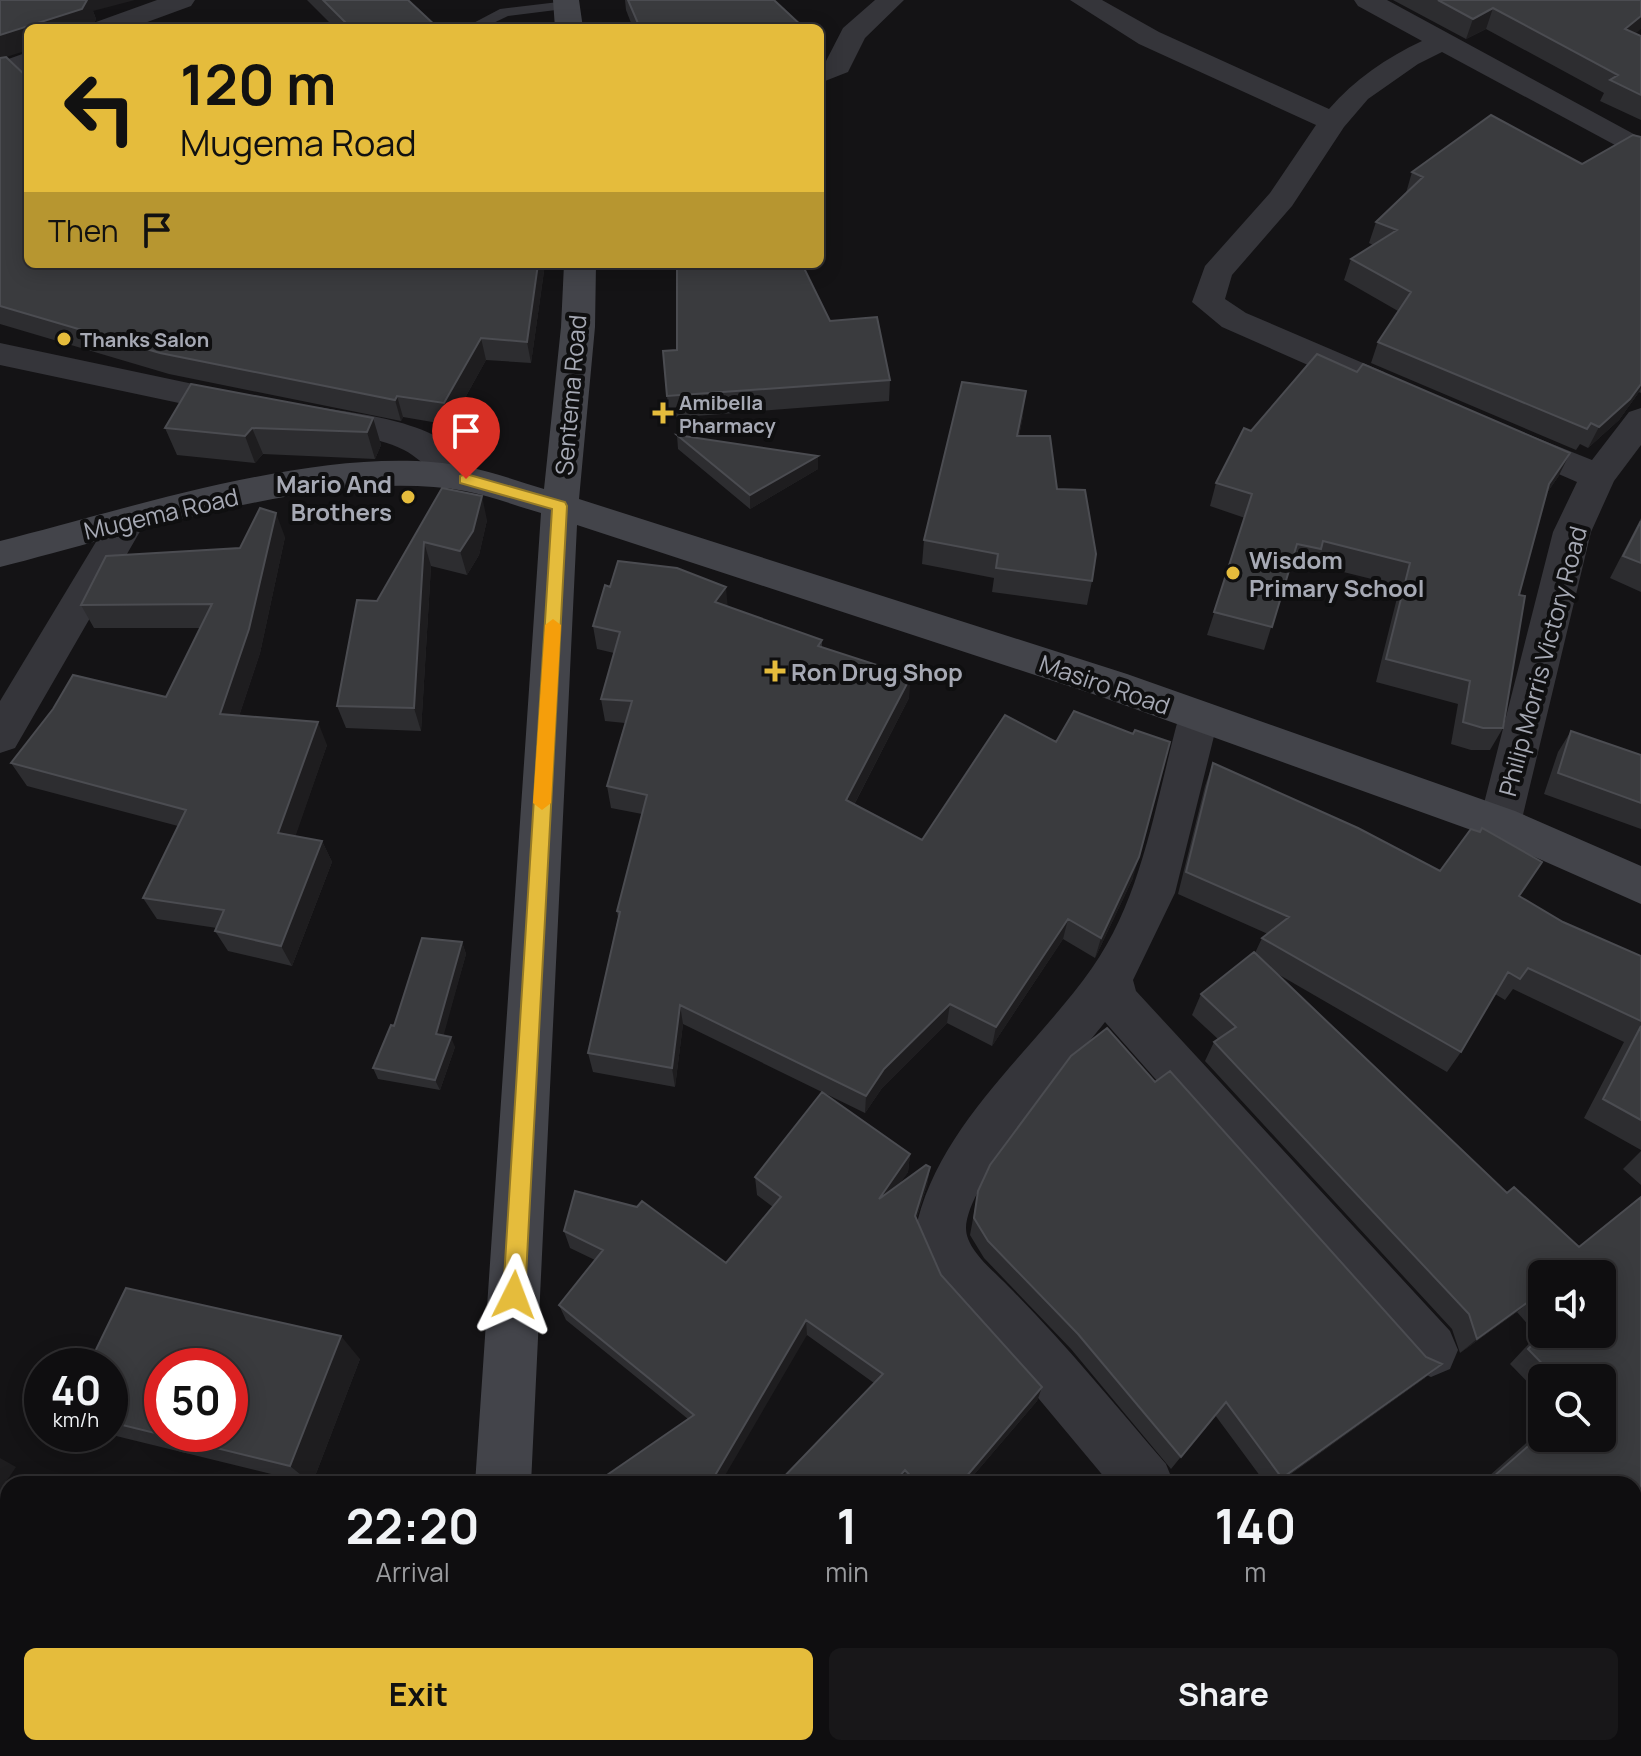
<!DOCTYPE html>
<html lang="en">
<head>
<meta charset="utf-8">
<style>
  body { margin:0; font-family:Manrope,sans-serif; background:#181719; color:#f1f3f6; height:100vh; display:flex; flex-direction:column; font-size:30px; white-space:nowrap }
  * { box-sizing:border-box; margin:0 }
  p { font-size:26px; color:#9b9c9f }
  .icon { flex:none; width:44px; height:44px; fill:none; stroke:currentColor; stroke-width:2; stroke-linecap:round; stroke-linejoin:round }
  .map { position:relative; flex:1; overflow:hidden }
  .side { position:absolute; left:0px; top:1476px; width:1642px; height:280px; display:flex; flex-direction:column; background:#0f0e10; border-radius:24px 24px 0 0; box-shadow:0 4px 20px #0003,0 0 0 2px #2f2e30 }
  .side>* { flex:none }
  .top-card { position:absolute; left:24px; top:24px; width:800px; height:244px; border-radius:12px; box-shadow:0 4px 20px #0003,0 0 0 2px #2f2e30; background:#e5bc3c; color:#111; overflow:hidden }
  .tools { position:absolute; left:1528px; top:1260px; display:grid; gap:16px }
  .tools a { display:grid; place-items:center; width:88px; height:88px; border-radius:12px; background:#0f0e10; box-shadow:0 4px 20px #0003,0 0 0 2px #2f2e30; font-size:40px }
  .speed { position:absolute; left:24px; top:1348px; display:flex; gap:16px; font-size:40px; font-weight:700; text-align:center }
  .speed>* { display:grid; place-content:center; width:104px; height:104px; border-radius:50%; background:#0f0e10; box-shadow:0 4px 20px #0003,0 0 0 2px #2f2e30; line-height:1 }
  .speed small { font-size:20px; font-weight:400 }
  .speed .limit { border:12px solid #d22; background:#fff; color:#111 }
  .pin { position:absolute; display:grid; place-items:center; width:68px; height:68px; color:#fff; margin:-82px -34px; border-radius:50% 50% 50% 0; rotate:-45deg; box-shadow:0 0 8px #0007 }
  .pin .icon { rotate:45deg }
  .me { position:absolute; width:88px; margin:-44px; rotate:3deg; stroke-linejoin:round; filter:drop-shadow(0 0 6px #0008) }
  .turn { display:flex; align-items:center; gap:28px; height:168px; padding:0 24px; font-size:36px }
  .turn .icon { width:104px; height:104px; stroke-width:2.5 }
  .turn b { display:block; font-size:56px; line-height:68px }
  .then { display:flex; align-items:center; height:76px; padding:0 24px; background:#0003; gap:16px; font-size:30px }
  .eta { display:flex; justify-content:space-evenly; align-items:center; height:136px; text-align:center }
  .eta b { font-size:48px; font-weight:700; line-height:56px }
  .action { display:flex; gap:16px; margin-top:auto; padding:16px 24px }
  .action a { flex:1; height:92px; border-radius:12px; background:#e5bc3c; color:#111; font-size:32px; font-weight:700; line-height:92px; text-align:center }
  .action a+a { background:#181719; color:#f1f3f6 }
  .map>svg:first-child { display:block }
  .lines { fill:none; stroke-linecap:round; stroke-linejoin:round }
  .lane { fill:#35353a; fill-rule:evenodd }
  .street { fill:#35353a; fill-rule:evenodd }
  .secondary { fill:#43444a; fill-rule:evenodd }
  .wall { fill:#2d2d30; fill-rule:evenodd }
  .shaded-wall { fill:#1e1d1f }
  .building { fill:#3a3b3e; stroke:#4b4c51; stroke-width:2; fill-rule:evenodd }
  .route { fill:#e5bc3c; stroke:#957a27; stroke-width:2 }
  .slow { fill:#f59e0b }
  .poi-dot { fill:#e5bc3c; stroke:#0f0f10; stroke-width:3 }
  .labels { text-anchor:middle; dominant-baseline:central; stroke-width:8; stroke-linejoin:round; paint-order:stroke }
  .far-poi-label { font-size:20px; font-weight:bold; fill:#a6a9b4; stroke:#0f0f10; text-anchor:start }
  .street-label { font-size:24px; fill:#a6a9b4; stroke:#0f0f10 }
  .poi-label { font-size:24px; font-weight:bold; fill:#a6a9b4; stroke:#0f0f10; text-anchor:start }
</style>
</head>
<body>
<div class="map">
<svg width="1641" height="1756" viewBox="0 0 1641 1756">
  <rect width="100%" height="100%" fill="#141315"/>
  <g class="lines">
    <!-- lane -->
    <path class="lane" d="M567,1L572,2V8L508,16L483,28H464L500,9Z"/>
    <!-- street -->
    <path class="street" d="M157,0H195L191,6L131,28H92L96,22Z
      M875,0H904L865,38L848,72L820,83V64L826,61L843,28Z
      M1070,0H1102L1159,32L1329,109C1354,80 1386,58 1422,41L1358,6L1354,0H1387L1641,138V159L1442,52L1418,64L1368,99L1344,127L1292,206L1232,275L1225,299L1246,313L1384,372L1389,380L1384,388L1372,391L1360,388L1222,327L1192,302L1205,266L1270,193L1316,125L1139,44Z
      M28,52V70L0,80V62Z
      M0,343L245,395L257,398L262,406L257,414L245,417L0,365Z
      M317,407C375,416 450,423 484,479L479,488C449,496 429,463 404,450C373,434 337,436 305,427L299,419L305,411Z
      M1641,408V445L1614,481L1591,532L1521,823L1515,835L1500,840L1485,835L1479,823L1553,532L1577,482L1499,448L1494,440L1499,432L1512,428L1592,460L1629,412Z
      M127,508L140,512L146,521L15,748L0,753V701L114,512Z
      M1199,700L1213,705L1219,716L1175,893L1133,980L1136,991L1450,1331L1458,1350L1450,1369L1431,1377L1412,1369L1105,1022C1073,1063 967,1180 966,1228C966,1250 994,1271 1008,1286C1064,1342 1114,1404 1166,1464L1174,1484H1110L1009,1363L941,1290L915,1232C936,1126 1033,1052 1092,968C1143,896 1156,799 1179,716L1185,705Z
      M1338,1748H1402L1406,1756H1341Z"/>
    <!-- secondary -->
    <path class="secondary" d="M553,0H579L583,28H555Z
      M564,264H596L595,327L579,499L1127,674L1515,811L1641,866V904L1485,835L1099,696L577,525L531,1484H475L541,513C516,506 491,496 465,491C328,467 135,533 0,567V541C132,508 334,440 467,467C493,472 518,481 544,489L561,327Z
      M458,1748H518V1756H456Z"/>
  </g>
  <!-- wall -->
  <path class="wall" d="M0,0L93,11L96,19L92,28H28L7,57L28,264H545L531,363L486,360L450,425L403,417L401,421L169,374L0,324Z
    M307,0H408L438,28H335Z
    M625,0H774L804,28H633L626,10Z
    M1393,0H1641L1635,34L1641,36V120L1600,101L1604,93L1486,29L1466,39Z
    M1641,137V393L1639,392L1619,420L1588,448L1580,444L1576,450L1371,363L1378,342L1398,311L1344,280L1351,259L1373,245L1369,243L1376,222L1406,193L1412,172L1582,164Z
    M830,321L890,380L889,401L669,418L663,351L677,350Z
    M1357,372L1570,453L1558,477L1546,494L1519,595L1503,728L1490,750H1471L1451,744L1458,704L1376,682L1400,586L1315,565L1312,572L1290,567L1264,650L1207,635L1245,518L1210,506L1216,483L1251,431Z
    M1023,416L1019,436L1057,489L1092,581L1087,605L992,592L994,578L922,564L924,540Z
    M373,418L381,445L375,459L263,454L255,463L177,455L165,428Z
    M677,435L818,456V469L750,509L678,449Z
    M442,488L487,520L479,555L467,575L431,566L421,731L346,728L337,706Z
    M1641,518V592L1610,578Z
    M285,537L260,653L239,716L327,745L295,836L322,841L332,862L292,966L228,951L215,931L217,928L157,919L143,898L178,826L27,786L11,763L166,697L200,628H94L81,605L240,548Z
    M610,587L728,607L822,640V648L909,698L854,805L922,840L1133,878L1095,958L1063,939L992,1046L947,1023L882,1088L865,1113L683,1024L675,1087L593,1072L588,1053L618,918L617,911L642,814L611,808L607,786L625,723L605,721L601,699L614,653L597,649L593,626Z
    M1571,731L1641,755V829L1544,794L1558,752Z
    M1213,763L1358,828L1440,871L1471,829L1480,832L1482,828L1542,862L1519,896L1563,922L1641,956V1150L1584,1118L1624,1042L1513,989L1505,1000L1495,994L1461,1052L1447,1072L1276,973L1507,1193L1514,1187L1579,1247L1641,1197V1756H1020L1013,1748H1352L1355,1754L1407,1753L1404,1748H1634V1484H1480L1542,1429V1438H1602V1378H1542V1397L1510,1364L1537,1335L1517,1312L1460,1353L1452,1329L1205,1061L1214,1042L1218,1039L1192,1015L1201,994L1254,952L1255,953L1262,938L1268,934L1178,894L1205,786ZM1542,1274H1602V1334H1542Z
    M462,942L466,954L443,1035L455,1047L440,1090L378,1079L373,1068L394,1026Z
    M1641,1151V1185L1623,1169Z
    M910,1154L908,1172L899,1184L930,1167L927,1185L916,1220L941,1275L1042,1387L1037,1401L966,1484H905L903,1482L901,1484H777L874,1383L807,1335L688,1419L566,1320L559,1305L595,1260L570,1248L564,1231L726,1263L773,1207L757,1195L755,1177Z
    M978,1191L1425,1378L1277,1484H1266L1215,1415L1171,1469L1071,1349L984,1258L970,1235Z
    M360,1359L312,1484L108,1434H110V1366Z"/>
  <!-- shaded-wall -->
  <path class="shaded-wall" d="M85,0H135L93,11L96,19L92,28H28V50L0,59V35Z
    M1493,8L1486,29L1466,39L1473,19Z
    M1641,16V29L1616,50L1625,29Z
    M538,264H545L531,363L527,342Z
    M481,338L486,360L450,425L444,403Z
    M1641,384V388L1639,392L1619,420L1588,448L1599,427Z
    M1026,391L1023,416L1014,461L1017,436Z
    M397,396L403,417L401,421L395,400Z
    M373,418L381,445L375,459L367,432Z
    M252,428L263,454L255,463L245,436Z
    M1570,453L1558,477L1537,507L1549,484Z
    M818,456V469L750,509V495Z
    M482,496L487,520L479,555L467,575L460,551Z
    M276,513L285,537L260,653L232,737L220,714Z
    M424,542L431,566L421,731L414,708Z
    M726,587L728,610L715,602Z
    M911,676L909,698L845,822L846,800Z
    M318,722L327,745L289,855L278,833Z
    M322,841L332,862L292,966L281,946Z
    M1139,857L1133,878L1095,958L1101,938Z
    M1068,919L1063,939L992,1046L996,1027Z
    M462,942L466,954L441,1045L436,1034Z
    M950,1004L947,1023L882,1088L865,1113L866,1096L884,1069Z
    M680,1005L683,1024L675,1087L672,1068Z
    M451,1037L455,1047L440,1090L435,1080Z
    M910,1154L908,1172L878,1216L879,1199Z
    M930,1167L927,1185L912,1233L915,1216Z
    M1535,1297L1517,1312L1460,1353L1477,1339Z
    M806,1320L807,1335L720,1484H710Z
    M341,1336L360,1359L312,1484L290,1466Z
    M1442,1364L1425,1378L1276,1484L1282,1478Z
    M1042,1387L1037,1401L966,1484H960Z
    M0,1458L16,1467L0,1491Z
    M905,1470L903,1482L901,1484H893Z
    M676,1748H683L678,1756H671Z"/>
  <!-- building -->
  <path class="building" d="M0,0H87L82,9L0,35Z
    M323,0H408L438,28H351Z
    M628,0H774L804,28H640Z
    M1438,0H1641V16L1625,29L1641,36V95L1610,80L1618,75L1493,8L1473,19Z
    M6,57L28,78V264H538L527,342L481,338L444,403L397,396L395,400L160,353L0,306V58Z
    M1491,115L1582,164L1633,135L1641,137V384L1630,399L1599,427L1591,423L1587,429L1378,342L1411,292L1351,259L1397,230L1376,222L1423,177L1412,172Z
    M677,264H802L830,321L877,317L890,380L667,396L663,351L677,350Z
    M1317,354L1357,372L1363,364L1570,453L1549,484L1519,595L1525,596L1503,728H1483L1463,722L1470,681L1386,659L1410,563L1323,541L1321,549L1297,544L1272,627L1214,612L1252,494L1216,483L1244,428L1251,431Z
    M962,382L1026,391L1017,436H1050L1057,489L1085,490L1096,554L1092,581L996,568L998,554L924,540Z
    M191,384L373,418L367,432L252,428L245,436L165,428Z
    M677,435L818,456L750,495Z
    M442,488L482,496L473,531L460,551L424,542L414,708L337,706L357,600L377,601Z
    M260,508L276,513L249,629L220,714L318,722L278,833L322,841L281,946L215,931L224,910L143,898L186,810L11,763L53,709L73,675L166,697L212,604L81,605L106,556L240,548Z
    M1641,521V563L1623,556Z
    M618,561L677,568L726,587L715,602L822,640L818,646L911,676L846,800L922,840L1005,715L1056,742L1074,711L1133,734L1135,730L1170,742L1139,857L1101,938L1068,919L996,1027L950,1004L884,1069L866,1096L680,1005L672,1068L588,1053L620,912L617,911L647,795L607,786L632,701L601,699L620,632L593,626L605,585L610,587Z
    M1571,731L1641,755V803L1558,773Z
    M1213,763L1358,828L1440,871L1471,829L1480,832L1482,828L1542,862L1519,896L1563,922L1641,956V1021L1528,968L1520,979L1508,972L1461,1052L1262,938L1289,917L1186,872Z
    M422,938L462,942L436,1034L451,1037L435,1080L373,1068L391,1025L394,1026Z
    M1254,952L1507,1193L1514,1187L1579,1247L1641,1197V1756H1029L1023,1748H1352L1355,1754L1427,1752L1424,1748H1634V1484H1485L1542,1434V1438H1602V1378H1556L1528,1349L1543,1334H1602V1274H1542V1304L1535,1297L1477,1339L1469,1314L1214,1042L1236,1027L1201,994Z
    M1641,1026V1120L1603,1099Z
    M1107,1028L1155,1082L1170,1071L1426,1357L1442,1364L1282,1478L1226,1402L1181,1457L1078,1334L988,1241L974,1218L978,1191L990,1165L1071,1056Z
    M822,1092L910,1154L879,1199L926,1165L930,1167L915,1216L941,1275L1042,1387L960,1484H918L905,1470L893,1484H777L883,1374L806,1320L710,1484H594L694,1415L559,1305L603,1250L564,1231L575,1191L637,1207L642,1201L726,1263L781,1197L755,1177Z
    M126,1288L341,1336L290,1466L110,1422V1366H88ZM162,1366H230V1434H162Z
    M168,1748H327L359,1756H165Z
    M588,1748H676L671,1756H583Z
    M720,1748H884L892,1756H727Z"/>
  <!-- route -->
  <path class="route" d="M466,474L565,502L567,506L525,1295L521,1302L514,1305L506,1302L503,1295L552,509L460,483V476Z"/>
  <!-- slow -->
  <path class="slow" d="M553,619L561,625L551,803L542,810L533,803L545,625Z"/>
  <!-- markers -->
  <g class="poi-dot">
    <circle cx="64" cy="339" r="8"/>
    <path d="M659 401h8v8h8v8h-8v8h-8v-8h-8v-8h8z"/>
    <circle cx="408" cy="497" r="8"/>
    <circle cx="1233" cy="573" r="8"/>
    <path d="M771 659h8v8h8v8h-8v8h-8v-8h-8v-8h8z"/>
  </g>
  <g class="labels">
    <!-- far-poi labels -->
    <g class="far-poi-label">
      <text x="80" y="339">Thanks Salon</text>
      <text x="679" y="402">Amibella<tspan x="679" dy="23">Pharmacy</tspan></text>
    </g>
    <!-- street labels -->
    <g class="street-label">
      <text transform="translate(570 395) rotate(-85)">Sentema Road</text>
      <text transform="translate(161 513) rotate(-13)">Mugema Road</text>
      <text transform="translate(1542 661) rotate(-75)">Philip Morris Victory Road</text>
      <text transform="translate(1105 684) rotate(19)">Masiro Road</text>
    </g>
    <!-- poi labels -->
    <g class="poi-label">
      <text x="392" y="483" text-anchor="end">Mario And<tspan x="392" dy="28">Brothers</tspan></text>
      <text x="1249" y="559">Wisdom<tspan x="1249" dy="28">Primary School</tspan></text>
      <text x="791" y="671">Ron Drug Shop</text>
    </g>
  </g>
</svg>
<div class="tools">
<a><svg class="icon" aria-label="sound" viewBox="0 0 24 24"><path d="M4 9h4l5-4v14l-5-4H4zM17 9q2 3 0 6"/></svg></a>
<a><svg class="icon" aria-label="search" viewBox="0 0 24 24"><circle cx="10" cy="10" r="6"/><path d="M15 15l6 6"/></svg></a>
</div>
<div class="speed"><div>40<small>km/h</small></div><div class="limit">50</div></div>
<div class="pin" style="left:466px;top:479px;background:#d93025"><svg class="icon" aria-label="arrive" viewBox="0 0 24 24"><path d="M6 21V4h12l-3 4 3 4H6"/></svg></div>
<svg class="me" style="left:514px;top:1295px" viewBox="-20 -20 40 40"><path d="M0-17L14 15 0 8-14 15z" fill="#e5bc3c" stroke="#fff" stroke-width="4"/></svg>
<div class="top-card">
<div class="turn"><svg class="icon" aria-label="left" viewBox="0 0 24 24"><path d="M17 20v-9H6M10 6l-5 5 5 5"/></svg><div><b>120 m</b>Mugema Road</div></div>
<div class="then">Then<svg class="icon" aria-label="arrive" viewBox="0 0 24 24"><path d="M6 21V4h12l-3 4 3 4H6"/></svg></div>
</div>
<section class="side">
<div class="eta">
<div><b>22:20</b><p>Arrival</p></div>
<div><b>1</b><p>min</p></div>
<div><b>140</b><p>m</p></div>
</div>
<div class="action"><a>Exit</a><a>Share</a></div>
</section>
</div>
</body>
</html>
